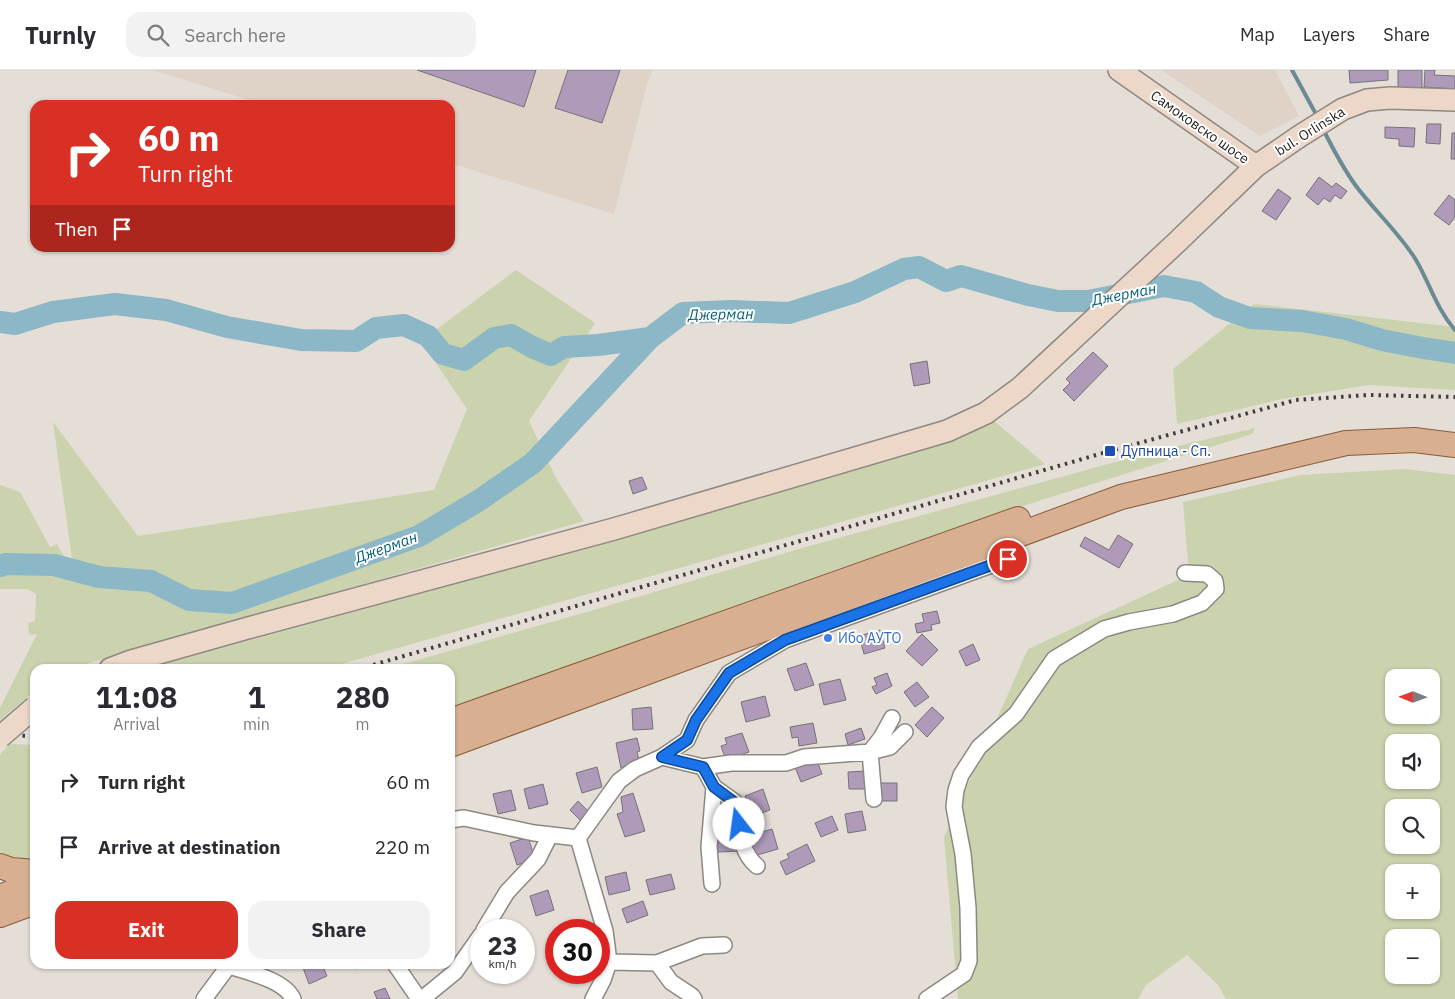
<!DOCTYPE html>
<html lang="en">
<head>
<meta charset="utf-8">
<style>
  body { margin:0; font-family:"IBM Plex Sans",sans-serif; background:#f2f2f3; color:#2b2b33; height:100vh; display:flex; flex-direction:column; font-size:19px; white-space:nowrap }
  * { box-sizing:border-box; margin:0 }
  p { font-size:16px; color:#7c7c81 }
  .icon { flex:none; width:28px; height:28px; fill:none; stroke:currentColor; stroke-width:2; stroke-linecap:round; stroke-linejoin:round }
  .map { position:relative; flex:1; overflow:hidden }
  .side { position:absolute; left:30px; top:594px; width:425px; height:305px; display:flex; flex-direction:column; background:#fff; border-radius:15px; box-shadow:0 1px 4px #0004 }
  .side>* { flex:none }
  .top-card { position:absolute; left:30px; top:30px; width:425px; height:152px; border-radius:15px; box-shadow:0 1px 4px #0004; background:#d93025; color:#fff; overflow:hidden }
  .needle { width:32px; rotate:271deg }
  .buttons { position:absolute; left:1385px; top:599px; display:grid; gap:10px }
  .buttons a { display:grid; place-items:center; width:55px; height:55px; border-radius:10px; background:#fff; box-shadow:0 1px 4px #0004; font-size:25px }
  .speed { position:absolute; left:470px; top:849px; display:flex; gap:10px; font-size:25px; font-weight:700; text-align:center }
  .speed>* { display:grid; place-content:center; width:65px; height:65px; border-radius:50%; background:#fff; box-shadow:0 1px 4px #0004; line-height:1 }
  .speed small { font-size:12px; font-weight:400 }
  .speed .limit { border:8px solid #d22; background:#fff; color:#111 }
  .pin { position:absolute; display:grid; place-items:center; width:42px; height:42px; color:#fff; margin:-21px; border:2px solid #fff; border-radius:50%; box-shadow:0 1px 5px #0007 }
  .me { position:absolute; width:55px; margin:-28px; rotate:345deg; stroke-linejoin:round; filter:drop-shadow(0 0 4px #0008) }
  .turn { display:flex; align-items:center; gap:18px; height:105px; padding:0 25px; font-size:22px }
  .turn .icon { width:65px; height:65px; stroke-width:2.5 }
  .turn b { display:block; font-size:35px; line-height:42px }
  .then { display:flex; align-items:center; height:48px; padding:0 25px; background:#0003; gap:10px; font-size:19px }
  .eta { display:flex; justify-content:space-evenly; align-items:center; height:85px; text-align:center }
  .eta b { font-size:30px; font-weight:800; line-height:35px }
  .cta { display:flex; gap:10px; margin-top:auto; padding:10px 25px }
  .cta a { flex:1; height:58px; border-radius:15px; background:#d93025; color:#fff; font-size:20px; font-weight:800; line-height:58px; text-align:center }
  .cta a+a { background:#f2f2f3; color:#2b2b33 }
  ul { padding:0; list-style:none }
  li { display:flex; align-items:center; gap:15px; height:65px; padding:0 25px }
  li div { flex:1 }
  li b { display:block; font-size:19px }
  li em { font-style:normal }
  header { display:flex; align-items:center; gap:30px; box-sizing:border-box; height:70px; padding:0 25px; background:#fff; border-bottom:1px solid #e1e1e2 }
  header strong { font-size:24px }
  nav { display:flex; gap:28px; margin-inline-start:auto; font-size:18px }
  .search { width:350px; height:45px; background:#f2f2f3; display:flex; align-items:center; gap:12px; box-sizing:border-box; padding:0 18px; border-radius:15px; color:#7c7c81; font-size:19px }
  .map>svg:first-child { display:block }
  .built { fill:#ded3c6 }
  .green { fill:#cad3ae; fill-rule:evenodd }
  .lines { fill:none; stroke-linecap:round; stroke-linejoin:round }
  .stream { stroke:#6c8a94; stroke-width:4 }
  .river { stroke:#8cb7c7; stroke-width:22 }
  .building { fill:#af9aba; stroke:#767279 }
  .street-casing { stroke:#8d8882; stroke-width:18 }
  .secondary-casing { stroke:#8d8882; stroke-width:24 }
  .primary-casing { stroke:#885c39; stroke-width:26 }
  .street { stroke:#fff; stroke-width:15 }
  .secondary { stroke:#ecd7c8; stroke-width:21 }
  .primary { stroke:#d8b091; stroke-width:24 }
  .rail { stroke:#403e3a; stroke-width:4; stroke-dasharray:2.5 5; stroke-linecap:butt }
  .secondary-bridge-casing { stroke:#8d8882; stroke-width:24; stroke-linecap:butt }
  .secondary-bridge { stroke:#ecd7c8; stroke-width:21 }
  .route-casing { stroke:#114b97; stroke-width:12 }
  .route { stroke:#1a73e8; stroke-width:9 }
  .transit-dot { fill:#1a4fb4; stroke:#fff; stroke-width:2 }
  .shop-dot { fill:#3f7fe0; stroke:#fff; stroke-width:2 }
  .labels { text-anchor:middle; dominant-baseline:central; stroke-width:4; stroke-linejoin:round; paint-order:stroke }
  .street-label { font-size:14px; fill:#23211e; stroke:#fff }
  .transit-label { font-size:14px; fill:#164399; stroke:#fff; text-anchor:start }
  .shop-label { font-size:14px; fill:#366cbe; stroke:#fff; text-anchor:start }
  .water-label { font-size:15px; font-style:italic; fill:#055e75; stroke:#fff }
</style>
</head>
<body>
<header>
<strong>Turnly</strong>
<div class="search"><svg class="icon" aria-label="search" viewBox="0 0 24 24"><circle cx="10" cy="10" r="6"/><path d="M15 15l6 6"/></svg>Search here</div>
<nav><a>Map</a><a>Layers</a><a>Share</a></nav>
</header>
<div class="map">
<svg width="1455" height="929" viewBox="0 0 1455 929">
  <rect width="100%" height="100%" fill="#e4ded7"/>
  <!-- built -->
  <path class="built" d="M153,0H653L647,14L614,144L450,93V35H265Z
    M1161,0H1275L1299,46L1260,66Z"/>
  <!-- green -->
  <path class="green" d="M516,200L595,253L529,351L557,410L584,451L86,594L77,599H35V621L0,650V638L37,564L29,565L28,553L35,551L36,524L27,519H0V415L20,422L50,477L57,474L70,497L73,496L53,352L138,466L434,420L467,339L421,271Z
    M1254,234L1455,257V320L1369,315L1282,329L1177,354L1173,299Z
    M993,350L1045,394L324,599H146L638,464L915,383Z
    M1255,358L1252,364L1026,435L837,499L578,598L450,641V599H386L597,539L802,478L1152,382Z
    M1405,399L1455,405V929H1226L1218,915L1187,885L1146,915L1138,929H958L944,767L1028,579L1189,505L1183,432L1300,405ZM1394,608H1431V645H1394ZM1394,672H1431V710H1394ZM1394,738H1431V775H1394ZM1394,802H1431V840H1394ZM1394,868H1431V905H1394Z
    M9,674L35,675V790L19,791L0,782V685Z"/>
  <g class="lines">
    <!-- stream -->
    <path class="stream" d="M1292,0L1317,46
      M1323,59C1333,79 1343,98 1356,116C1374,140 1401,165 1416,190C1430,214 1436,238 1455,260"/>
    <!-- river -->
    <path class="river" d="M0,252L15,254L53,242L115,234L166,240L227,257L301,270L356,271L376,258L404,255L428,266L443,284L464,290L494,268L511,265L532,277L551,285L564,277L598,275L650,268
      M0,496L6,494L54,495L99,507L151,511L189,530L232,533L419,466L478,431L533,393L650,268L683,243L731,241L789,243L855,222L904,199L919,197L946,211L961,206L1028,225L1058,231H1088L1164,216L1196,222L1219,237L1250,248L1302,251L1346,259L1382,270L1423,278L1455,283"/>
  </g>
  <!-- building -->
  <path class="building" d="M417,0H536L524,37Z
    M568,0H620L602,53L555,38Z
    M1349,0H1388V10L1350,13Z
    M1398,0H1422V19H1398Z
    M1425,0H1435L1434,5L1455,6V19L1424,17Z
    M1427,54H1441L1440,74L1426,73Z
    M1385,57L1415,58L1414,77L1399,76V69L1385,68Z
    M1452,63H1455V89H1451Z
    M1319,107L1332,117L1336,113L1347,121L1341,129L1335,125L1330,132L1324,128L1318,135L1306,125Z
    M1278,119L1291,128L1276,150L1262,141Z
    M1449,125L1455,130V147L1449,155L1434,144Z
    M1093,282L1108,296L1074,331L1063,320L1070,313L1066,309Z
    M927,291L930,313L914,316L910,294Z
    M642,407L647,419L633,424L629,411Z
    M1118,465L1133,474L1119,498L1080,476L1085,467L1109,480Z
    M937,541L940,553L931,555L932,560L917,563L915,554L924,552L922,544Z
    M880,560L885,578L864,584L859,566Z
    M922,564L938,580L922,596L906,581Z
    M973,574L980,590L966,596L959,581Z
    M806,593L814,615L795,621L787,599Z
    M887,603L892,616L876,624L872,617L877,615L874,608Z
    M840,609L846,630L824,635L819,614Z
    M917,612L929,627L915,637L904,622Z
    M765,626L770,646L746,652L741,632Z
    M651,637L653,659L633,660L632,639Z
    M932,637L944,648L927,667L915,655Z
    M813,653L817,673L799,676L798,667L792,668L790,657Z
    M861,658L865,669L848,675L845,664Z
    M742,663L749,682L726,690L721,676L727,674L725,668Z
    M637,668L640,681L637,682L640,694L621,698L616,673Z
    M816,688L822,704L801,712L795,697Z
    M597,697L602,717L582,723L576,703Z
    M867,701V719H849L848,702Z
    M878,713H897V731H878Z
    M543,714L548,734L529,739L524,719Z
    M763,719L770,740L753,746L745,726Z
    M511,720L516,740L498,744L493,724Z
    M633,723L645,761L625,767L617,744L623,742L621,727Z
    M578,731L588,741L580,750L570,740Z
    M862,741L866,760L848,763L845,744Z
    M832,746L838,760L821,767L815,753Z
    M738,756L739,781L718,782L717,757Z
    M772,759L778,779L754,786L748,766Z
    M528,767L535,789L517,795L510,773Z
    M807,774L815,791L786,805L780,792L789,788L787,784Z
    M626,802L630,820L609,825L605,807Z
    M671,804L675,819L650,825L646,810Z
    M548,820L554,840L536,846L530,826Z
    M643,831L648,845L627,853L622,839Z
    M306,894H322L327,906L309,914L302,895Z
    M352,894H368L355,899Z
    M385,918L390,929H377L374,922Z"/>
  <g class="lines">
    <defs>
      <path id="street" d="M662,687L703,697L731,693H786L804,687L870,682L890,677L905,662
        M703,697L714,717L709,777L712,814
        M714,717L735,732C739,753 739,782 757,796
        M874,729L870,682L881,668L892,648
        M450,750L464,748L534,763L578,768L619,711L635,699L662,687L687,670L696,650L729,603L785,570L1008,489
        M578,768L605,861L609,892L603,910L593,929
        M484,860L507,822L538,789L550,765
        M609,892L657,893L671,912L692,926L694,929
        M657,893L702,876L724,875
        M395,894L419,929
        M229,896C247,902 285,910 293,929
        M204,929L230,894
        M422,929L455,902L481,865
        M927,929L964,904L969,891L968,838L963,784L954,737L956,720L961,705L979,677L1016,644L1054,589L1104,559L1129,552L1173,544L1202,533L1216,519L1215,511L1207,504L1185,503"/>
      <path id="secondary" d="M1119,0L1256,96
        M110,599L131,591L248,558L614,459L947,361L986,343L1020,318L1175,174L1256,96L1300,66L1343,39L1367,30L1390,28L1455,30"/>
      <path id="primary" d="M450,651L1018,449
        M450,675L1121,427L1346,373L1414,370L1455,375
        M0,796L11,800L35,802
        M0,827L35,813
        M0,845L35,832"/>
    </defs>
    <!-- street casing -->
    <use href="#street" class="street-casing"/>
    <!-- secondary casing -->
    <use href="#secondary" class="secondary-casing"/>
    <!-- primary casing -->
    <use href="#primary" class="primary-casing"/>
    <!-- street -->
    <use href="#street" class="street"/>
    <!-- secondary -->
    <use href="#secondary" class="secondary"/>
    <!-- primary -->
    <use href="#primary" class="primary"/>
    <!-- rail -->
    <path class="rail" d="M359,599L1110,381L1296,330L1368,325L1455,327
      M0,665L35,666"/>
    <defs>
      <path id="secondary-bridge" d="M0,667L35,637"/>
    </defs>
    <!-- secondary-bridge casing -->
    <use href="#secondary-bridge" class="secondary-bridge-casing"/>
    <!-- secondary-bridge -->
    <use href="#secondary-bridge" class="secondary-bridge"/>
  </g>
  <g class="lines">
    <defs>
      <path id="route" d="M739,754L734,732L714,717L703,697L662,687L687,670L696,650L729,603L785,570L1008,489"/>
    </defs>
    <!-- route casing -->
    <use href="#route" class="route-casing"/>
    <!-- route -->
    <use href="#route" class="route"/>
  </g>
  <!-- markers -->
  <rect class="transit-dot" x="1104" y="375" width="12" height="12" rx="2.5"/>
  <circle class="shop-dot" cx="828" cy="568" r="5"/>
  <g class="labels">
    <!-- street labels -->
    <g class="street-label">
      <text transform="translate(1200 57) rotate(35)">Самоковско шосе</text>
      <text transform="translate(1310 61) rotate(-32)">bul. Orlinska</text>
    </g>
    <!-- transit labels -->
    <g class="transit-label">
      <text x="1121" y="381">Дупница - Сп.</text>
    </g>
    <!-- shop labels -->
    <g class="shop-label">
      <text x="838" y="568">Ибо АУТО</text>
    </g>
    <!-- water labels -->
    <g class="water-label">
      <text transform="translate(1124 224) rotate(-11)">Джерман</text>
      <text transform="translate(721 244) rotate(-1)">Джерман</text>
      <text transform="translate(386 477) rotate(-20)">Джерман</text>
    </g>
  </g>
</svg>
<div class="buttons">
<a><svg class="needle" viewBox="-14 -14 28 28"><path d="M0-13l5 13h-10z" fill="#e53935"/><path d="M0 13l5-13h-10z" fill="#7c7c81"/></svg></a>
<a><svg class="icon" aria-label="sound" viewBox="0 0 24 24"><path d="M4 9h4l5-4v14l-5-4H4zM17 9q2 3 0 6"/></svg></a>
<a><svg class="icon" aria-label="search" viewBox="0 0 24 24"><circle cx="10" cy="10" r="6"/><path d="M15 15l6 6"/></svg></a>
<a>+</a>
<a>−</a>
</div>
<div class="speed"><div>23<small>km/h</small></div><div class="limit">30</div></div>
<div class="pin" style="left:1008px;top:489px;background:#d93025"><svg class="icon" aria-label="arrive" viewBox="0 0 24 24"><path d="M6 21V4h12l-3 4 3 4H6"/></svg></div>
<svg class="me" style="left:739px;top:754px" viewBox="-20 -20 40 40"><circle r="19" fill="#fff"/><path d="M0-13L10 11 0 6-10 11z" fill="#1a73e8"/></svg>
<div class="top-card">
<div class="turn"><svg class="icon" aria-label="right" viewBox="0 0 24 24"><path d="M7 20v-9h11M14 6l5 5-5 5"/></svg><div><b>60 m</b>Turn right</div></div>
<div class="then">Then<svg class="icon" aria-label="arrive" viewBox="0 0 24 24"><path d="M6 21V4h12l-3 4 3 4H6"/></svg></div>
</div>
<section class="side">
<div class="eta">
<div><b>11:08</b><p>Arrival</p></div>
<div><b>1</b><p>min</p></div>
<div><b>280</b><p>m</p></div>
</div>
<ul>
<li><svg class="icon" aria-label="right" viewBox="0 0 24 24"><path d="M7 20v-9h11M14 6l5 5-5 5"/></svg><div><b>Turn right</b></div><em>60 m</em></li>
<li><svg class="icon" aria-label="arrive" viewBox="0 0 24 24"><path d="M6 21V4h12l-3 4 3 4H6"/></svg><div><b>Arrive at destination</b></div><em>220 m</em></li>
</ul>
<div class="cta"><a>Exit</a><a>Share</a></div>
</section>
</div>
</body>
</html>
